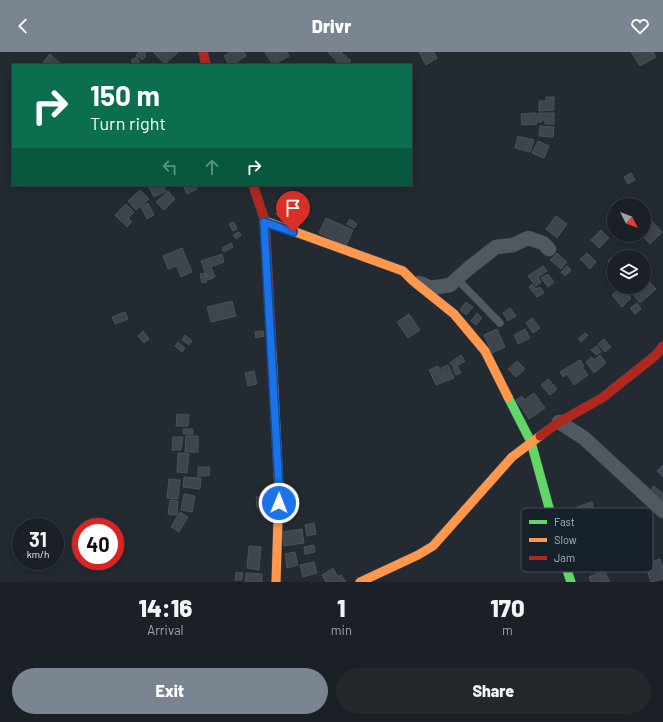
<!DOCTYPE html>
<html lang="en">
<head>
<meta charset="utf-8">
<style>
  body { margin:0; font-family:Barlow,sans-serif; background:#23282d; color:#f1f3f6; height:100vh; display:flex; flex-direction:column; font-size:15px; white-space:nowrap }
  * { box-sizing:border-box; margin:0 }
  p { font-size:13px; color:#9fa3a7 }
  .icon { flex:none; width:22px; height:22px; fill:none; stroke:currentColor; stroke-width:2; stroke-linecap:round; stroke-linejoin:round }
  .map { position:relative; height:530px; overflow:hidden }
  .side { display:flex; flex-direction:column; background:#1a2025; flex:1 }
  .side>* { flex:none }
  .guide { position:absolute; left:12px; top:12px; width:400px; height:122px; border-radius:0px; box-shadow:0 2px 10px #0003,0 0 0 1px #383e42; background:#0b6e4f; color:#fff; overflow:hidden }
  .needle { width:26px; rotate:132deg }
  .controls { position:absolute; left:607px; top:146px; display:grid; gap:8px }
  .controls a { display:grid; place-items:center; width:44px; height:44px; border-radius:50%; background:#1a2025; box-shadow:0 2px 10px #0003,0 0 0 1px #383e42; font-size:20px }
  .speed { position:absolute; left:12px; top:466px; display:flex; gap:8px; font-size:20px; font-weight:700; text-align:center }
  .speed>* { display:grid; place-content:center; width:52px; height:52px; border-radius:50%; background:#1a2025; box-shadow:0 2px 10px #0003,0 0 0 1px #383e42; line-height:1 }
  .speed small { font-size:10px; font-weight:400 }
  .speed .limit { border:6px solid #d22; background:#fff; color:#111 }
  .pin { position:absolute; display:grid; place-items:center; width:34px; height:34px; color:#fff; margin:-41px -17px; border-radius:50% 50% 50% 0; rotate:-45deg; box-shadow:0 0 4px #0007 }
  .pin .icon { rotate:45deg }
  .me { position:absolute; width:44px; margin:-22px; rotate:1deg; stroke-linejoin:round; filter:drop-shadow(0 0 3px #0008) }
  .turn { display:flex; align-items:center; gap:14px; height:84px; padding:0 12px; font-size:18px }
  .turn .icon { width:52px; height:52px; stroke-width:2.5 }
  .turn b { display:block; font-size:28px; line-height:34px }
  .lanes { display:flex; align-items:center; height:38px; padding:0 12px; background:#0003; justify-content:center; gap:20px; direction:ltr }
  .lanes .off { opacity:.35 }
  .eta { display:flex; justify-content:space-evenly; align-items:center; height:68px; text-align:center }
  .eta b { font-size:24px; font-weight:800; line-height:28px }
  .cta { display:flex; gap:8px; margin-top:auto; padding:8px 12px }
  .cta a { flex:1; height:46px; border-radius:24px; background:#7b8591; color:#fff; font-size:16px; font-weight:800; line-height:46px; text-align:center }
  .cta a+a { background:#23282d; color:#f1f3f6 }
  header { display:flex; justify-content:space-between; align-items:center; height:52px; padding:0 12px; background:#7b8591; color:#fff; font-size:18px; font-weight:800 }
  .map>svg:first-child { display:block }
  .building { fill:#3e454d; stroke:#4a515a }
  .lines { fill:none; stroke-linecap:round; stroke-linejoin:round }
  .lane-casing { stroke:#40464e; stroke-width:8 }
  .street-casing { stroke:#40464e; stroke-width:15 }
  .fast-casing { stroke:#40464e; stroke-width:10 }
  .slow-casing { stroke:#40464e; stroke-width:10 }
  .jam-casing { stroke:#40464e; stroke-width:10 }
  .lane { stroke:#525860; stroke-width:7 }
  .street { stroke:#525860; stroke-width:14 }
  .fast { stroke:#63d668; stroke-width:9 }
  .slow { stroke:#ff974d; stroke-width:9 }
  .jam { stroke:#b3261e; stroke-width:9 }
  .route-casing { stroke:#114b97; stroke-width:10 }
  .route { stroke:#1a73e8; stroke-width:7 }
  .key { fill:#16212c; stroke:#424e5a; stroke-width:1 }
  .key-label { font-size:11px; fill:#aab6c5 }
</style>
</head>
<body>
<header><svg class="icon" aria-label="back" viewBox="0 0 24 24"><path d="M15 5l-7 7 7 7"/></svg>Drivr<svg class="icon" aria-label="heart" viewBox="0 0 24 24"><path d="M12 20l-8-8c-3-5 5-10 8-4 3-6 11-1 8 4z"/></svg></header>
<div class="map">
<svg width="663" height="530" viewBox="0 0 663 530">
  <rect width="100%" height="100%" fill="#232a31"/>
  <!-- building -->
  <path class="building" d="M139,0H146L144,2L146,4L142,8L136,3Z
    M153,0H178L165,12Z
    M230,0H244L246,4L232,13H229L224,4Z
    M265,0H287L289,4L273,13Z
    M328,0H342L334,7Z
    M419,0H434L437,6L426,13Z
    M631,0H653L656,5L640,14Z
    M342,1L351,9L347,13H340L335,8Z
    M50,2L62,13H46L43,10Z
    M137,5L141,13H134L131,8Z
    M546,45H554V58L539,59V49H546Z
    M536,61L537,72L522,73L521,62Z
    M538,61H554V72H545V68H542V70H538Z
    M540,74L554,75L553,85L539,84Z
    M518,84L534,88L530,100L515,96Z
    M538,89L549,94L544,106L532,101Z
    M631,121L635,128L628,132L624,125Z
    M148,133H163L166,139L154,145Z
    M183,133H195L197,137L187,142Z
    M140,138L149,147L136,158L128,149Z
    M168,139L175,147L164,158L156,150Z
    M148,151L154,163L147,167L141,155Z
    M285,151L297,161L287,172L275,162Z
    M126,152L134,160L128,166L132,170L127,175L115,163Z
    M556,164L567,172L557,186L546,177Z
    M326,166L353,178L346,194L319,181Z
    M350,167L357,172L354,176L347,172Z
    M650,167L662,180L650,192L642,183H644V173Z
    M234,170L237,177L233,179L229,172Z
    M601,178L609,186L599,196L591,188Z
    M239,180L241,183L236,187L233,183Z
    M231,191L233,195L224,200L222,196Z
    M182,196L192,220L181,225L177,214L168,217L163,204Z
    M557,201L567,210L561,217L550,208Z
    M587,201L596,210L590,217L580,207Z
    M222,202L224,210L211,215L215,225L208,228L201,209Z
    M615,202L618,205H614V215L608,209Z
    M543,214L547,219L538,225L541,230L536,234L528,224Z
    M567,214L571,218L565,224L561,220Z
    M205,221L207,230L202,231L200,222Z
    M548,222L554,230L548,235L541,226Z
    M644,223L656,237L640,251L626,235H644Z
    M532,232L536,237L540,235L544,241L537,245L529,235Z
    M621,235L631,246L622,255L612,243Z
    M232,249L236,264L211,270L207,255Z
    M466,250L473,255L466,263L460,258Z
    M637,251L641,257L635,262L630,256Z
    M510,256L516,264L508,269L503,261Z
    M125,260L128,267L115,272L112,265Z
    M477,261L482,266L476,273L471,269Z
    M409,262L420,278L408,286L397,270Z
    M532,266L540,276L533,281L526,271Z
    M497,277L505,295L492,301L484,283Z
    M525,277L530,286L518,292L514,283Z
    M143,279L149,287L144,291L138,284Z
    M263,279L264,284L256,286L255,280Z
    M585,281L588,283L581,290L578,287Z
    M185,283L192,289L189,293L182,288Z
    M604,287L611,295L605,300L598,292Z
    M178,290L185,296L182,300L175,294Z
    M597,294L601,300L596,303L591,298Z
    M461,303L465,309L454,316L450,311Z
    M600,303L606,311L594,321L586,310L592,305L594,308Z
    M580,308L584,314L582,315L588,323L574,333L567,322L563,325L560,320Z
    M517,309L525,317L516,325L508,317Z
    M448,313L454,326L447,329L441,316Z
    M438,314L446,329L436,333L429,318Z
    M458,315L461,321L456,323L453,317Z
    M254,319L257,332L248,334L245,321Z
    M548,327L557,337L550,343L541,333Z
    M534,341L545,356L529,367L516,348L522,344L524,348Z
    M177,362L189,363L188,374H176Z
    M183,377H193V382H183Z
    M186,384H198V400H185Z
    M173,385H183L181,398H172Z
    M178,401L189,402L187,421L177,420Z
    M663,413V425L657,419Z
    M198,415H210L209,424H198Z
    M184,425L201,426L200,437L183,435Z
    M169,427L180,428L178,447L167,446Z
    M654,434L663,442V453L647,442Z
    M184,442L195,444L192,460L181,458Z
    M256,445H264L265,456H257Z
    M170,448L178,449L177,463L168,462Z
    M592,450L595,460L580,465L577,455Z
    M180,460L188,465L179,480L171,475Z
    M314,471L316,482L307,484L305,473Z
    M302,477L304,491L284,494L282,480Z
    M314,493L315,500L305,502L304,495Z
    M249,494L261,495L259,518L247,516Z
    M295,500L298,513L287,516L285,502Z
    M660,507L663,515V527L651,530L645,512Z
    M314,510L317,521L303,525L300,513Z
    M333,516L338,525L341,523L346,530H326L322,523Z
    M604,518L610,530H591L589,525Z
    M236,520L243,521L242,528H235Z
    M246,521L262,522V530H245Z"/>
  <g class="lines">
    <defs>
      <path id="lane" d="M457,227L500,271"/>
      <path id="street" d="M419,231L431,236L450,233L469,216L496,195L513,193L528,186L543,191L549,197
        M559,370L584,386L663,459"/>
      <path id="fast" d="M508,345L531,390L562,503L571,530"/>
      <path id="slow" d="M265,169L403,219L413,229L454,262L485,299L508,345
        M272,300L279,436L276,530
        M360,530L418,503L433,494L512,405L540,384"/>
      <path id="jam" d="M203,0L206,13
        M253,133L265,169L272,300
        M540,384L559,370L602,346L656,303L663,294"/>
    </defs>
    <!-- lane casing -->
    <use href="#lane" class="lane-casing"/>
    <!-- street casing -->
    <use href="#street" class="street-casing"/>
    <!-- fast casing -->
    <use href="#fast" class="fast-casing"/>
    <!-- slow casing -->
    <use href="#slow" class="slow-casing"/>
    <!-- jam casing -->
    <use href="#jam" class="jam-casing"/>
    <!-- lane -->
    <use href="#lane" class="lane"/>
    <!-- street -->
    <use href="#street" class="street"/>
    <!-- fast -->
    <use href="#fast" class="fast"/>
    <!-- slow -->
    <use href="#slow" class="slow"/>
    <!-- jam -->
    <use href="#jam" class="jam"/>
  </g>
  <g class="lines">
    <defs>
      <path id="route" d="M279,451V436L264,170L293,180"/>
    </defs>
    <!-- route casing -->
    <use href="#route" class="route-casing"/>
    <!-- route -->
    <use href="#route" class="route"/>
  </g>
  <!-- legend -->
  <rect x="521" y="456" width="132" height="64" rx="6" class="key"/>
  <rect x="529" y="468" width="18" height="4" fill="#63d668"/>
  <rect x="529" y="486" width="18" height="4" fill="#ff974d"/>
  <rect x="529" y="504" width="18" height="4" fill="#b3261e"/>
  <g class="key-label">
    <text x="554" y="474">Fast</text>
    <text x="554" y="492">Slow</text>
    <text x="554" y="510">Jam</text>
  </g>
</svg>
<div class="controls">
<a><svg class="needle" viewBox="-14 -14 28 28"><path d="M0-13l5 13h-10z" fill="#e53935"/><path d="M0 13l5-13h-10z" fill="#9fa3a7"/></svg></a>
<a><svg class="icon" aria-label="layers" viewBox="0 0 24 24"><path d="M12 4l9 5-9 5-9-5zM3 14l9 5 9-5"/></svg></a>
</div>
<div class="speed"><div>31<small>km/h</small></div><div class="limit">40</div></div>
<div class="pin" style="left:293px;top:180px;background:#d93025"><svg class="icon" aria-label="arrive" viewBox="0 0 24 24"><path d="M6 21V4h12l-3 4 3 4H6"/></svg></div>
<svg class="me" style="left:279px;top:451px" viewBox="-20 -20 40 40"><circle r="17" fill="#1a73e8" stroke="#fff" stroke-width="3"/><path d="M0-11L8 9 0 5-8 9z" fill="#fff"/></svg>
<div class="guide">
<div class="turn"><svg class="icon" aria-label="right" viewBox="0 0 24 24"><path d="M7 20v-9h11M14 6l5 5-5 5"/></svg><div><b>150 m</b>Turn right</div></div>
<div class="lanes"><svg class="icon off" aria-label="left" viewBox="0 0 24 24"><path d="M17 20v-9H6M10 6l-5 5 5 5"/></svg><svg class="icon off" aria-label="ahead" viewBox="0 0 24 24"><path d="M12 20V5M6 11l6-6 6 6"/></svg><svg class="icon" aria-label="right" viewBox="0 0 24 24"><path d="M7 20v-9h11M14 6l5 5-5 5"/></svg></div>
</div>
</div>
<section class="side">
<div class="eta">
<div><b>14:16</b><p>Arrival</p></div>
<div><b>1</b><p>min</p></div>
<div><b>170</b><p>m</p></div>
</div>
<div class="cta"><a>Exit</a><a>Share</a></div>
</section>
</body>
</html>
